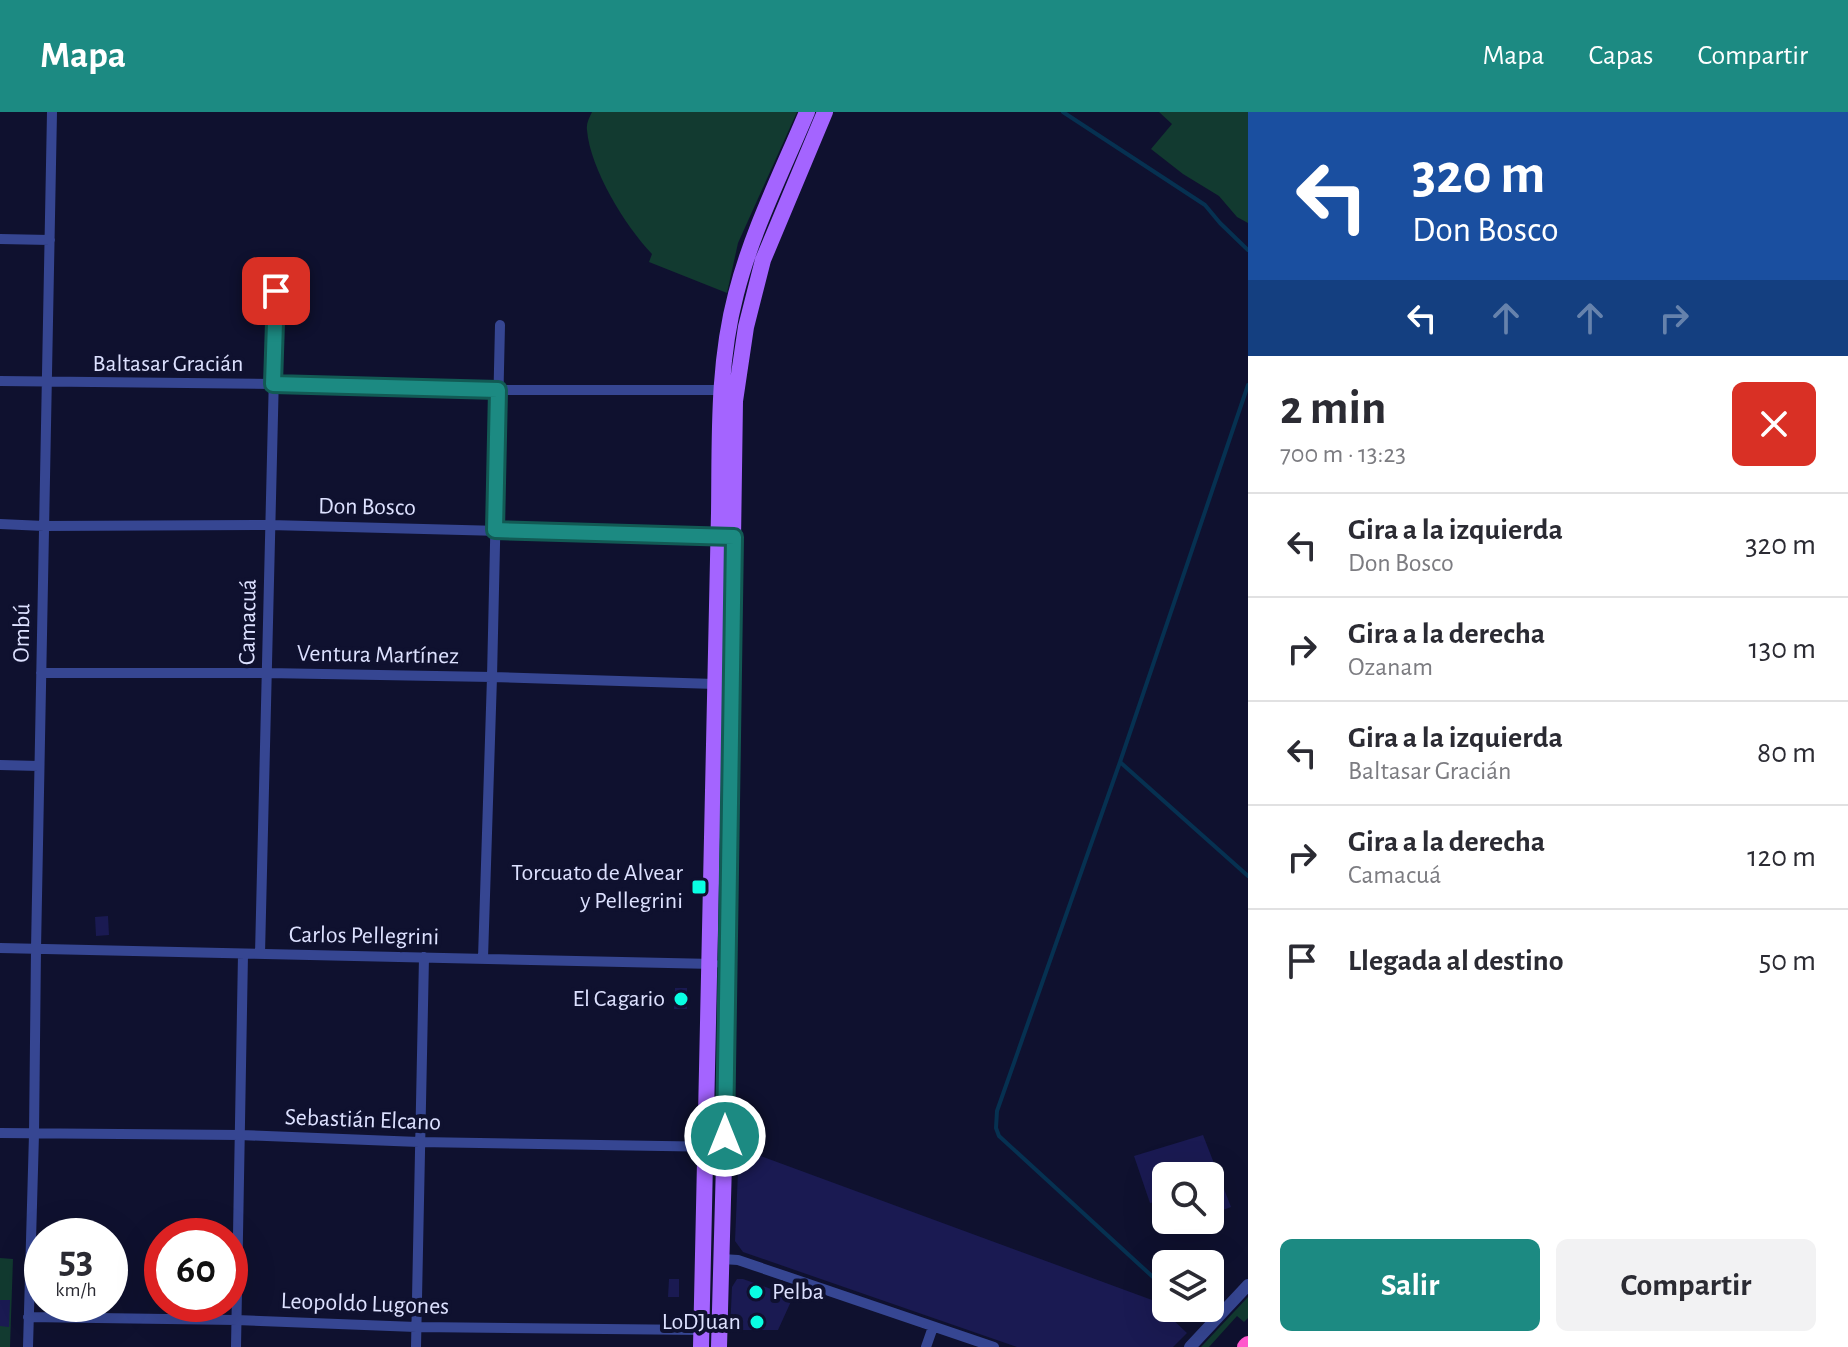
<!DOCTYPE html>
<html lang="es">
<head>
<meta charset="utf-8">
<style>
  body { margin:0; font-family:"Alegreya Sans",sans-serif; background:#f2f2f3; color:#2b2b33; height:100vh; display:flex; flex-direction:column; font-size:30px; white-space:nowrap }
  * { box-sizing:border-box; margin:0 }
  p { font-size:26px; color:#7c7c81 }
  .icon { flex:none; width:44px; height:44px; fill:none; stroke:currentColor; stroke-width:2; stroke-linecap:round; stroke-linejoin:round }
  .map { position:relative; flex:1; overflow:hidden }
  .drawer { display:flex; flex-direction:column; background:#fff; width:600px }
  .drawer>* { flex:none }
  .hud { background:#1a4fa0; color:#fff; overflow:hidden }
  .fabs { position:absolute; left:1152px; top:1050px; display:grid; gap:16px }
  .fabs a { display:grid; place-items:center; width:72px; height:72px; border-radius:12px; background:#fff; box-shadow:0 8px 32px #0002; font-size:40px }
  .speed { position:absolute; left:24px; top:1106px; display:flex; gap:16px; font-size:40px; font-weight:700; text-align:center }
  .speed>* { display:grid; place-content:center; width:104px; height:104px; border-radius:50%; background:#fff; box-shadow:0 8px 32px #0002; line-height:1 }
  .speed small { font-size:20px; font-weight:400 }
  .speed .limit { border:12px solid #d22; background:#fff; color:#111 }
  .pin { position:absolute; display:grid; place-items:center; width:68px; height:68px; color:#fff; margin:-34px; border-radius:16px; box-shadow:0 4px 12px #0006 }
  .me { position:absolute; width:88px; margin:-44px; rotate:0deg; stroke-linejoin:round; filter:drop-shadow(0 0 6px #0008) }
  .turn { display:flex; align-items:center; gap:28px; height:168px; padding:0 32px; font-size:36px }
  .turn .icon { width:104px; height:104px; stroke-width:2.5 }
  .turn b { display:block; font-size:56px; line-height:68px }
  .lanes { display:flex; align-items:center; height:76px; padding:0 32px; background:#0003; justify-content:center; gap:40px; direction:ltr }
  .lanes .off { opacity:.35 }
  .round { display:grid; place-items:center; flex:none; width:84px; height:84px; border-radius:12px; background:#f2f2f3 }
  .summary { display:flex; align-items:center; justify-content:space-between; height:136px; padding:0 32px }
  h1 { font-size:48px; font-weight:700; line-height:60px }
  .action { display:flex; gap:16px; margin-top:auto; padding:16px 32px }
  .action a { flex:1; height:92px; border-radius:12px; background:#1c8a82; color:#fff; font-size:32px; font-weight:700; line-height:92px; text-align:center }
  .action a+a { background:#f2f2f3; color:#2b2b33 }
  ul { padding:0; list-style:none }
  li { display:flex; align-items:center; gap:24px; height:104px; padding:0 32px; border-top:2px solid #e1e1e2 }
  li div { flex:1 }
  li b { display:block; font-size:30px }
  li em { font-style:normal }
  header { display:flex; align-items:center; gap:48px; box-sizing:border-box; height:112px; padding:0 40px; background:#1c8a82; color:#fff }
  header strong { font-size:38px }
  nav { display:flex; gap:44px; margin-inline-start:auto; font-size:28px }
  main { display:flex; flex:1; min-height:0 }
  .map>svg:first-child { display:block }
  .green { fill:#123a30 }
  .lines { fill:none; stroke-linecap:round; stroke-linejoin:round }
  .stream { stroke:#063151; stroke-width:4 }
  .building { fill:#1a1a52 }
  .minor { stroke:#364692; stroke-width:10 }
  .tertiary { stroke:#364692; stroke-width:12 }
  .primary { stroke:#a464ff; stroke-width:16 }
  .motorway { stroke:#ff58cc; stroke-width:18 }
  .route-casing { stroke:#125a54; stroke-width:20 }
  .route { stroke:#1c8a82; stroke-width:14 }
  .poi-dot { fill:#09ffe3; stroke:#0f112f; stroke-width:3 }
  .labels { text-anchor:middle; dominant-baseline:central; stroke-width:8; stroke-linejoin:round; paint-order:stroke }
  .street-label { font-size:24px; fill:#dde1ff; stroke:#0f112f }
  .poi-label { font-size:24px; fill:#dde1ff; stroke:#0f112f; text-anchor:end }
</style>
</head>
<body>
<header>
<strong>Mapa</strong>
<nav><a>Mapa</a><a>Capas</a><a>Compartir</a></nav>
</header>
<main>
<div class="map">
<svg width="1248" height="1235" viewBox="0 0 1248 1235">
  <rect width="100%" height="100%" fill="#0f112f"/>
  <!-- green -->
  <path class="green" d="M592,0H797L738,131L727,181L649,150L652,142C626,115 590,57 587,18C586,12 589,6 592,0Z
    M1159,0H1248V111L1237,105L1219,84L1183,62L1151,37L1172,12Z
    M0,1146L13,1147L10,1235H0Z
    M1248,1185V1206L1244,1210L1237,1204L1209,1235H1201Z"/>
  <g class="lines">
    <!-- stream -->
    <path class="stream" d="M1063,0L1205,93L1220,111L1248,138
      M1120,650L1248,764
      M1166,1177L999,1024L996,1016L997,999L1120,650L1248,273
      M1187,1196L1188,1197"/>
  </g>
  <!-- building -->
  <path class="building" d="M108,804L109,823L96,824L95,805Z
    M675,876H687V897H674Z
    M1203,1023L1231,1095L1212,1102L1210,1092V1064H1166V1088L1150,1091L1134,1044Z
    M739,1036L1152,1188L1187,1221L1173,1235H1017L743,1140L735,1129Z
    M669,1167H679V1185H668Z
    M737,1167H743L793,1185L778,1218H730L732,1175Z
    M0,1188H10L9,1215L0,1214Z"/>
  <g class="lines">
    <!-- minor -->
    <path class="minor" d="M0,127L50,128
      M0,269L273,272L498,278H720
      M0,412L44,414L270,413L722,425
      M41,561H267L492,565L715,572
      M0,653L39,654
      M0,836L714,852
      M260,842L276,179
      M483,846L492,565L500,213
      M0,1021L240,1023L419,1030L724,1035
      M722,1147L738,1148L994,1235
      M28,1205L236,1208L416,1215L702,1218
      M28,1235L34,1022L36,837L52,0
      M236,1235L243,842
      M416,1235L424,845
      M926,1235L933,1215"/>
    <!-- tertiary -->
    <path class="tertiary" d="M1190,1235L1248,1173"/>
    <!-- primary -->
    <path class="primary" d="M701,1235L719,401C720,328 717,254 736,182C752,119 782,60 807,0
      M719,1235L724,1051L735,289L746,215L763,148L825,0"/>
    <!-- motorway -->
    <path class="motorway" d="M1246,1235L1248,1233"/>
  </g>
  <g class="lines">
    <defs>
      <path id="route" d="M276,179L273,272L498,278L495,418L734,425L725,1024"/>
    </defs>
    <!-- route casing -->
    <use href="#route" class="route-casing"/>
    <!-- route -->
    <use href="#route" class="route"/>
  </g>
  <!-- markers -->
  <g class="poi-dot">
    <rect x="691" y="767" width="16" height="16" rx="4"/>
    <circle cx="681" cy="887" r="8"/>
    <circle cx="756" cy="1180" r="8"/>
    <circle cx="757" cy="1210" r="8"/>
  </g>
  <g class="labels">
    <!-- street labels -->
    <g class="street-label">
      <text x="168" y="252">Baltasar Gracián</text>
      <text transform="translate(367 395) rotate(1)">Don Bosco</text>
      <text transform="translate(248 510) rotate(-89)">Camacuá</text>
      <text transform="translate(22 521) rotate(-89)">Ombú</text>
      <text transform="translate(378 543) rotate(1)">Ventura Martínez</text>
      <text transform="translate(364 824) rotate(1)">Carlos Pellegrini</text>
      <text transform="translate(363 1008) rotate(2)">Sebastián Elcano</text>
      <text transform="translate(365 1192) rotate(2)">Leopoldo Lugones</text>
    </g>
    <!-- poi labels -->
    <g class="poi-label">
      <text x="683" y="761">Torcuato de Alvear<tspan x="683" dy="28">y Pellegrini</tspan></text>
      <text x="665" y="887">El Cagario</text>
      <text x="772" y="1180" text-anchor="start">Pelba</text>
      <text x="741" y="1210">LoDJuan</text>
    </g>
  </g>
</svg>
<div class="fabs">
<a><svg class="icon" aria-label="search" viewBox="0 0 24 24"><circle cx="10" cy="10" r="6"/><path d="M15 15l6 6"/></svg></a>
<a><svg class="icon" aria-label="layers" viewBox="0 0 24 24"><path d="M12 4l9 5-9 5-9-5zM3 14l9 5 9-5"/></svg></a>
</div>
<div class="speed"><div>53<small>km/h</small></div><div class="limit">60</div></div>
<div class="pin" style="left:276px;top:179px;background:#d93025"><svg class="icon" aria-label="arrive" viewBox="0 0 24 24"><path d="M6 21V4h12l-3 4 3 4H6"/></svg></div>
<svg class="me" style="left:725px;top:1024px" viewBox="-20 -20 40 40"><circle r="17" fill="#1c8a82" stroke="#fff" stroke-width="3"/><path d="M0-11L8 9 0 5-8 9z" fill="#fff"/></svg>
</div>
<section class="drawer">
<div class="hud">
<div class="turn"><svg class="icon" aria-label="left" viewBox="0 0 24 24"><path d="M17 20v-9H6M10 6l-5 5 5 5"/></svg><div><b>320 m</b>Don Bosco</div></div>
<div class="lanes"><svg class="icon" aria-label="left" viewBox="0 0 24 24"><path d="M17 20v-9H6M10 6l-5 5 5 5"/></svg><svg class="icon off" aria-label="ahead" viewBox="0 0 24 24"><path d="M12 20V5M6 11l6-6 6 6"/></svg><svg class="icon off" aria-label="ahead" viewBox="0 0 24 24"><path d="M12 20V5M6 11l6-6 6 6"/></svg><svg class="icon off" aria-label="right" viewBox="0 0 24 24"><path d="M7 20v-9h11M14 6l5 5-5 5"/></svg></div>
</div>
<div class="summary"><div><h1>2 min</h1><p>700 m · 13:23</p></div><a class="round" style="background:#d93025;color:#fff"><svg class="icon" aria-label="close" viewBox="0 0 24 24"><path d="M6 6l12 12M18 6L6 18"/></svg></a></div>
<ul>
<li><svg class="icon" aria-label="left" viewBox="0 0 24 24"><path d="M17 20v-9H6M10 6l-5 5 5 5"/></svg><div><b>Gira a la izquierda</b><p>Don Bosco</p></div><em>320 m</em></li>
<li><svg class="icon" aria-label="right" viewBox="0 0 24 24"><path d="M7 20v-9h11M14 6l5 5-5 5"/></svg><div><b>Gira a la derecha</b><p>Ozanam</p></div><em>130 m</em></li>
<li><svg class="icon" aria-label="left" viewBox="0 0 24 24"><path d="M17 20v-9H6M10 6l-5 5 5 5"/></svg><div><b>Gira a la izquierda</b><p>Baltasar Gracián</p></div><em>80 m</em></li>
<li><svg class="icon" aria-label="right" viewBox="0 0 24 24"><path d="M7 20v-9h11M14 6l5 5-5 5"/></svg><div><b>Gira a la derecha</b><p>Camacuá</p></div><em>120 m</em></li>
<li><svg class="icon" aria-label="arrive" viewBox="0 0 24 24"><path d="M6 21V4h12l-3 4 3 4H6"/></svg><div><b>Llegada al destino</b></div><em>50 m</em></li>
</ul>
<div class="action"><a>Salir</a><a>Compartir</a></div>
</section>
</main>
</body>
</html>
